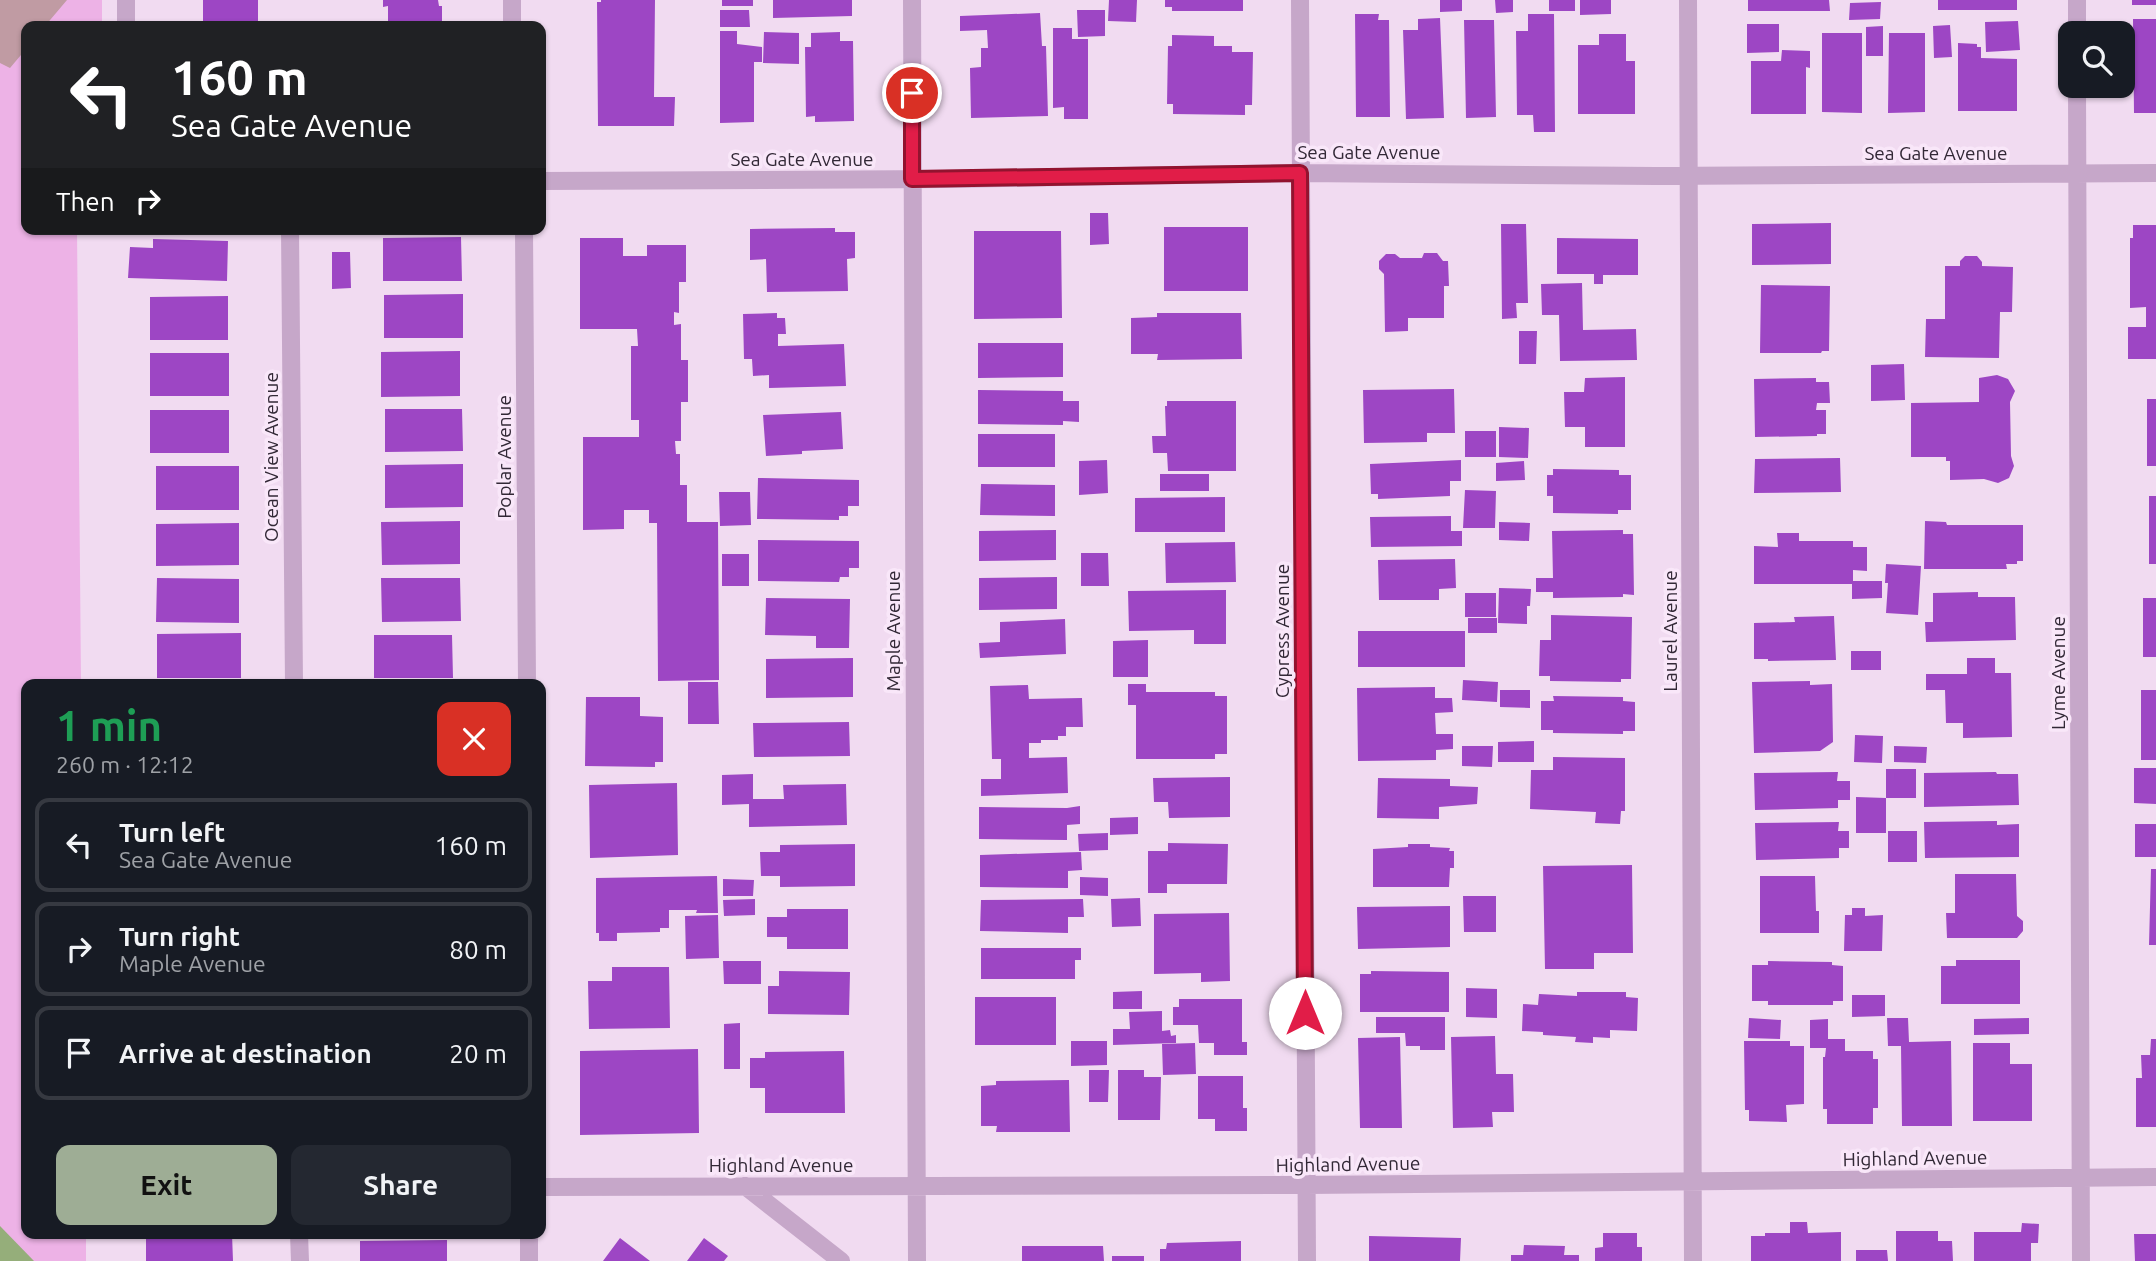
<!DOCTYPE html>
<html lang="en">
<head>
<meta charset="utf-8">
<style>
  body { margin:0; font-family:Ubuntu,sans-serif; background:#242831; color:#f1f3f6; height:100vh; display:flex; flex-direction:column; font-size:26px; white-space:nowrap }
  * { box-sizing:border-box; margin:0 }
  p { font-size:23px; color:#9ea1a6 }
  .icon { flex:none; width:38px; height:38px; fill:none; stroke:currentColor; stroke-width:2; stroke-linecap:round; stroke-linejoin:round }
  .map { position:relative; flex:1; overflow:hidden }
  .drawer { position:absolute; left:21px; top:679px; width:525px; height:560px; display:flex; flex-direction:column; background:#171b24; border-radius:14px; box-shadow:0 2px 5px #0004 }
  .drawer>* { flex:none }
  .guide { position:absolute; left:21px; top:21px; width:525px; height:214px; border-radius:14px; box-shadow:0 2px 5px #0004; background:#202124; color:#fff; overflow:hidden }
  .fabs { position:absolute; left:2058px; top:21px; display:grid; gap:14px }
  .fabs a { display:grid; place-items:center; width:77px; height:77px; border-radius:14px; background:#171b24; box-shadow:0 2px 5px #0004; font-size:35px }
  .pin { position:absolute; display:grid; place-items:center; width:60px; height:60px; color:#fff; margin:-30px; border:4px solid #fff; border-radius:50%; box-shadow:0 2px 7px #0007 }
  .me { position:absolute; width:77px; margin:-38px; rotate:0deg; stroke-linejoin:round; filter:drop-shadow(0 0 5px #0008) }
  .turn { display:flex; align-items:center; gap:24px; height:147px; padding:0 35px; font-size:32px }
  .turn .icon { width:91px; height:91px; stroke-width:2.5 }
  .turn b { display:block; font-size:49px; line-height:60px }
  .then { display:flex; align-items:center; height:66px; padding:0 35px; background:#0003; gap:14px; font-size:26px }
  .round { display:grid; place-items:center; flex:none; width:74px; height:74px; border-radius:14px; background:#242831 }
  .summary { display:flex; align-items:center; justify-content:space-between; height:119px; padding:0 35px }
  h1 { font-size:42px; font-weight:700; line-height:52px; color:#1e9e55 }
  .button { display:flex; gap:14px; margin-top:auto; padding:14px 35px }
  .button a { flex:1; height:80px; border-radius:14px; background:#9ead95; color:#111; font-size:28px; font-weight:700; line-height:80px; text-align:center }
  .button a+a { background:#242831; color:#f1f3f6 }
  ul { padding:0; list-style:none }
  li { display:flex; align-items:center; gap:21px; height:94px; margin:0 14px 10px; padding:0 21px; border:4px solid #363941; border-radius:14px }
  li div { flex:1 }
  li b { display:block; font-size:26px }
  li em { font-style:normal }
  .map>svg:first-child { display:block }
  .green { fill:#c09ba3 }
  .sand { fill:#edb2e6 }
  .water { fill:#95ae7a }
  .building { fill:#9d46c4 }
  .lines { fill:none; stroke-linecap:round; stroke-linejoin:round }
  .street { stroke:#c6a7c9; stroke-width:18 }
  .route-casing { stroke:#92132f; stroke-width:18 }
  .route { stroke:#e11d48; stroke-width:12 }
  .labels { text-anchor:middle; dominant-baseline:central; stroke-width:7; stroke-linejoin:round; paint-order:stroke }
  .street-label { font-size:19px; fill:#322836; stroke:#f9e7f9 }
</style>
</head>
<body>
<div class="map">
<svg width="2156" height="1261" viewBox="0 0 2156 1261">
  <rect width="100%" height="100%" fill="#f1dbf1"/>
  <!-- green -->
  <path class="green" d="M0,0H102V26H26V171L0,141Z"/>
  <!-- sand -->
  <path class="sand" d="M67,0H102V26H45Z
    M26,49V229H77L81,684H26V1234H86V1261H0V63L10,68Z"/>
  <!-- water -->
  <path class="water" d="M0,1226L34,1261H0Z"/>
  <!-- building -->
  <path class="building" d="M203,0H258V26H203Z
    M383,0H438L439,6H442V26H388V6L383,7Z
    M601,0H655L654,97H675L674,126H598L597,2H601Z
    M722,0H753V6H722Z
    M773,0H852V16L773,18Z
    M1109,0H1137L1136,22L1108,21Z
    M1165,0H1243V11H1172V7H1165Z
    M1440,0H1462V11L1440,12Z
    M1495,0H1513V12L1496,13Z
    M1549,0H1575V11H1549Z
    M1580,0H1611V14L1580,15Z
    M1748,0H1829L1830,11H1748Z
    M1938,0H2017V10H1938Z
    M2132,0H2156V5H2132Z
    M1881,2L1880,19L1849,20L1850,3Z
    M720,10H749L750,27H720Z
    M1077,10H1105V36L1078,37Z
    M1040,13L1042,46H1046L1048,116L971,118L970,68L981,67V48H988L987,30L960,31V16Z
    M1355,14H1379L1378,20H1389L1390,117H1356Z
    M1528,14H1554L1555,132H1534L1533,115H1517L1516,31H1528Z
    M1440,18L1444,118L1406,119L1403,30H1418V19Z
    M2133,19H2156V113H2134Z
    M1464,20H1494L1496,117L1466,118Z
    M2018,21L2020,50L1986,52L1985,22Z
    M1747,24H1779V52L1747,53Z
    M1950,25L1952,57L1934,58L1933,26Z
    M1883,26V56H1866V27Z
    M1053,28H1072V39H1088V119H1064V107L1053,108Z
    M720,31H737V44L762,47V62H754V122L720,123Z
    M764,32L799,33V64L763,63Z
    M840,32V41H853L854,121L815,122V116L806,117L805,47H811V33Z
    M1822,33H1862V113L1822,112Z
    M1889,33H1925V112L1888,113Z
    M1599,34H1626V61H1635V114H1578V45H1599Z
    M1172,35L1214,36V46H1232V52H1253L1252,105H1245V115L1173,114V104H1167L1168,46H1172Z
    M1958,43L1977,44V47H1981V58L2017,59V111H1958Z
    M1782,50L1810,51V68L1806,67V114H1751V61H1781Z
    M1090,213H1108L1109,244L1090,245Z
    M1831,223V264L1752,265V224Z
    M1501,224H1526L1528,303H1516L1517,318L1502,319Z
    M2133,225H2156V359H2128V327H2146V307L2130,308V238H2133Z
    M1164,227H1248V291H1164Z
    M835,228V232H855V258L847,259L848,291L767,292L766,259L750,260V229Z
    M974,231H1061L1062,318L974,319Z
    M461,237L462,281H383V238Z
    M580,238H623V256H647V245H686V282H679V313L674,312V325L681,324V360H688V402H681V441H675L676,454H680V485H687V522H718L719,680L658,681L657,523H649V510H624V529L583,530V437H639V420H631V346H638L637,329H580Z
    M1557,238L1638,239V275H1603V284H1594V274H1557Z
    M153,239L228,241L227,281L128,278L130,247L153,248Z
    M332,252H350L351,288L332,289Z
    M1424,253H1437L1443,261H1448L1449,286H1444V318H1408V331L1385,332L1384,274L1379,269V261L1386,254H1395L1400,258H1422Z
    M1965,256H1977L1982,262V266L2013,267L2012,312H2000L1999,358L1925,357L1926,319H1945V266H1960V261Z
    M1582,283L1583,330L1636,329L1637,360L1560,361L1559,315H1542L1541,284Z
    M1761,285L1830,286L1829,351H1822L1821,353H1760Z
    M463,294V338H384V295Z
    M228,296V340H150V297Z
    M777,313V318H785L786,334H778V346L844,344L846,386L769,388V375L753,376L752,359H744L743,314Z
    M1157,313H1241L1242,359L1157,360L1158,354H1131V318L1157,317Z
    M1519,331H1537L1536,364H1519Z
    M978,343H1063V377L978,378Z
    M460,351V396L381,397V352Z
    M150,353H229V396H150Z
    M1904,364L1905,400L1871,401V365Z
    M1997,375L2008,379L2015,391L2010,402L2011,456L2014,466L2009,478L1998,483L1984,479L1950,480V461H1946V457H1911V403L1979,402V378Z
    M1625,377V447H1585V427H1565L1564,392H1584L1585,378Z
    M1816,378V382H1829L1830,403H1817L1816,410H1826V434H1817V436L1755,437L1754,379Z
    M1454,389L1455,433H1427V442L1364,443L1363,390Z
    M978,390L1063,391V401H1079V422L1063,421V425L978,424Z
    M2147,399H2156V466H2147Z
    M1167,401H1236V471H1168L1167,453H1153L1152,436H1166L1165,406H1167Z
    M385,409H462L463,451L385,452Z
    M150,410H229V453H150Z
    M841,412L843,449L802,451V454L766,456L763,415Z
    M1499,427L1529,428L1528,458L1499,457Z
    M1465,431H1496V457H1465Z
    M978,434H1055V467H978Z
    M1840,458L1841,492L1754,493L1755,459Z
    M1107,460L1108,493L1079,495V461Z
    M1461,460V481H1450V496L1378,499V494H1371L1370,464Z
    M1524,461L1525,480L1496,481V463Z
    M463,464V507L385,508V465Z
    M156,466H239V510H156Z
    M1553,469L1619,470V475H1631V510H1618V514L1553,513V496H1547V475H1553Z
    M1160,474H1209V491H1160Z
    M758,478L859,480V506H848V516H839V520L757,519Z
    M981,484L1055,485V516L980,515Z
    M1465,490L1496,491L1495,528H1463Z
    M719,492H750L751,525L720,526Z
    M2149,496H2156V564H2149Z
    M1225,497V532H1135V498Z
    M1451,516V531H1462V546L1371,547L1370,517Z
    M460,521V564L382,565L381,522Z
    M1925,521L1946,522L1947,525H2023V561H2017V564H2006L2007,569H1924Z
    M1499,522L1530,523L1529,541L1499,540Z
    M239,523V565L156,566V524Z
    M1056,530V560L979,561V531Z
    M1623,530V534H1633L1634,595L1623,594V597L1553,598V592H1536V578H1553L1552,531Z
    M1777,533H1799V541H1853V547H1867V571L1853,570V581H1882V598L1852,599V584H1754V546L1778,547Z
    M758,540L859,541V568H849V577H840L839,582L758,581Z
    M1235,542L1236,582L1166,583L1165,543Z
    M1081,553H1108L1109,586H1081Z
    M722,554H749V586H722Z
    M1455,559L1456,588L1439,589V600H1379L1378,560Z
    M1886,564L1921,566L1918,615L1886,613L1888,583H1885Z
    M1057,577V609L979,610V578Z
    M157,578L239,579V623L156,622Z
    M381,578H460L461,621L382,622Z
    M1499,588L1531,589L1530,606H1527V624L1498,623Z
    M1226,590V644H1194V630L1129,631L1128,591Z
    M1978,592V597H2015L2016,640L1926,642L1925,622H1933V593Z
    M1465,593H1496V617H1465Z
    M766,598L850,599L849,648H816V636L765,635Z
    M2143,598H2156V657H2143Z
    M1551,615L1632,617L1631,679H1621V682L1550,681V676H1539L1540,640H1551Z
    M1834,616L1836,660L1768,661V659H1754V623L1795,622L1794,617Z
    M1468,618H1497V633H1468Z
    M1065,619L1066,654L980,658L979,643L1000,642V622Z
    M1358,631H1465V667H1358Z
    M241,633V678H157V634Z
    M374,635H452L453,678H374Z
    M1148,640V677H1113V641Z
    M1851,651H1881V670H1851Z
    M853,658V697L766,698V659Z
    M1967,658H1995V673H2011L2012,737L1963,738V723H1946L1945,690H1926V674H1967Z
    M1463,680L1498,682L1497,702L1462,700Z
    M1810,681V685L1832,684L1833,742L1820,751L1754,753L1752,682Z
    M688,682H718L719,724H688Z
    M1128,684H1146V692H1215V696H1227V754H1215V759H1136V705H1128Z
    M1028,685L1029,699L1082,698L1083,727H1066V736H1058V740H1041V743H1029V758L1067,757L1068,793L981,796V779H1001V759H992L990,686Z
    M1435,687V698H1452L1453,712L1435,713L1436,734H1453V749L1436,750V760L1358,761L1357,688Z
    M1500,690H1530V708L1500,707Z
    M2141,690H2156V760H2141Z
    M1553,696L1623,697V701L1635,702V731H1623V734L1553,733V730H1541V701H1554Z
    M586,697H640V716L663,717V762H655V767L585,766Z
    M849,722L850,756L754,757L753,723Z
    M1855,735L1883,736L1882,763L1854,762Z
    M1534,741V762H1498V742Z
    M1462,746H1493L1492,767L1462,766Z
    M1894,746L1927,747L1926,763L1894,762Z
    M1553,757L1625,758V811H1621L1620,824L1595,823L1596,812L1530,809L1531,770H1553Z
    M2134,768H2156V804L2134,803Z
    M1886,769H1916V798H1886Z
    M1838,772L1837,781H1850V800H1838V808L1755,810L1754,773Z
    M1996,772L1997,774H2018L2019,805L1924,807V773Z
    M753,774V799H784L783,785L846,784L847,825L749,827V804L722,805V775Z
    M1230,777V817L1169,818L1168,802H1154L1153,778Z
    M1378,778L1450,779V786L1478,787L1477,804L1439,807V819L1377,818Z
    M677,783L678,855L590,858L589,785Z
    M1856,797L1886,798V833H1856Z
    M1080,806V824L1067,825V840L979,839V807L1067,808Z
    M1138,817V834L1110,835V818Z
    M1997,821V825L2019,824V857L1925,858L1924,822Z
    M1839,822L1838,831H1849V848H1839V858L1756,860L1755,823Z
    M2135,824H2156V857H2135Z
    M1888,831H1917V862H1888Z
    M1108,833V850L1079,851L1078,834Z
    M1168,843L1228,844L1227,884H1167V893H1148V851H1168Z
    M855,844V886L780,887V876H761L760,852H780V845Z
    M1408,844H1430V847L1450,848L1449,851H1454V868H1450L1449,887H1373V849L1408,847Z
    M1081,852L1082,870L1068,871V888L980,887V855Z
    M1632,865L1633,953H1594V969H1545L1543,866Z
    M2151,869H2156V945H2149Z
    M1955,874H2016L2017,916L2023,921V931L2017,938H1947L1946,913H1955Z
    M717,876L718,913H696L697,910H669V928H660V932L617,933V941H599V933H596V878Z
    M1760,876H1815L1816,911H1819V933H1760Z
    M1080,877L1108,878V896L1080,895Z
    M723,879L754,880L753,896H723Z
    M1463,896H1496V932H1464Z
    M1140,898L1141,926L1112,927L1111,899Z
    M755,899V915L724,916L723,900Z
    M1083,899L1084,917H1068V933L980,931L981,900Z
    M1450,906V947L1358,949L1357,907Z
    M1852,908H1865V916L1883,915L1882,951H1844L1845,915H1852Z
    M787,909H848V949H787V937H767V917H787Z
    M1229,913L1230,981L1201,982V973L1154,974V914Z
    M718,915L719,958L686,959L685,916Z
    M981,948H1081V960H1075V979H981Z
    M1956,960H2020V1004H1941V966H1956Z
    M723,961H761V984H724Z
    M1768,961L1832,962V965L1843,966V1001H1833V1005H1768V1001H1752V965H1768Z
    M612,967H669L670,1028L589,1029L588,981H612Z
    M779,971L850,972L849,1015L768,1014V986H779Z
    M1371,971L1449,972V1012H1360V974H1371Z
    M1466,988L1497,989V1018L1466,1017Z
    M1142,991V1009H1113V992Z
    M1577,992H1626V997L1638,998L1637,1031L1610,1030V1038L1593,1037V1043L1575,1042L1576,1037L1543,1035V1032L1522,1031L1523,1004L1538,1005L1539,994L1577,996Z
    M1852,995H1885V1016L1852,1017Z
    M975,997H1056V1045H975Z
    M1179,999H1242V1042H1247V1055H1214V1043H1199L1198,1025H1173V1007H1179Z
    M1162,1011V1031L1170,1030L1171,1036L1176,1035V1043L1113,1045V1029H1130L1129,1012Z
    M1376,1017H1445V1050H1420V1046H1406L1405,1033H1376Z
    M1749,1018L1781,1020L1780,1039L1748,1038Z
    M1887,1018H1908L1909,1042L1951,1041L1952,1126H1902L1901,1046H1888Z
    M2029,1018V1034L1974,1035V1019Z
    M1828,1019V1039H1845V1051H1873V1059H1878V1108H1873V1124H1827V1109H1823V1057H1825L1826,1048H1810V1020Z
    M740,1023V1069H724V1024Z
    M1495,1036L1496,1074H1513L1514,1112H1492L1493,1127L1453,1128L1451,1037Z
    M1400,1037L1402,1128H1360L1358,1038Z
    M2151,1039H2156V1127H2136V1078H2142L2141,1055H2150Z
    M1071,1041H1107V1065L1071,1066Z
    M1744,1041H1790V1046H1804V1104L1786,1105L1787,1122L1749,1121V1110H1745Z
    M1195,1043L1196,1074L1163,1075L1162,1044Z
    M1973,1043H2010V1064H2032V1121H1973Z
    M698,1049L699,1133L580,1135V1051Z
    M844,1051L845,1113H765V1088H750V1058H765V1052Z
    M1089,1070H1109L1108,1102H1089Z
    M1118,1070H1144V1077H1161L1160,1120H1118Z
    M1198,1076H1243V1108H1247V1131H1215V1119H1198Z
    M1069,1080L1070,1132H996L997,1126H981V1086L996,1085V1081Z
    M1790,1222H1807L1808,1233L1841,1232V1261H1751V1236H1765V1233H1790Z
    M2022,1223L2039,1224L2038,1243H2031V1261H1974V1232H2021Z
    M1896,1231H1938V1241H1952L1953,1261H1896Z
    M1603,1233H1637V1247H1642V1261H1595V1248L1603,1247Z
    M146,1234H232L233,1261H146Z
    M2134,1234H2156V1261H2135Z
    M1369,1236L1461,1238L1460,1261H1369Z
    M620,1238L650,1261H603Z
    M704,1238L728,1256L724,1261H687Z
    M447,1240V1261H360V1241Z
    M1241,1241V1261H1160V1249H1166L1167,1243Z
    M1524,1245L1565,1246L1564,1255H1579V1261H1511V1255H1523Z
    M1022,1246H1103L1104,1261H1022Z
    M1856,1250H1887L1888,1261H1856Z
    M1112,1256H1144V1261H1112Z"/>
  <g class="lines">
    <!-- street -->
    <path class="street" d="M126,0V26
      M912,0L917,1261
      M1300,0L1307,1261
      M1688,0L1693,1261
      M2077,0V33
      M512,26V0
      M2077,86L2081,1261
      M541,181L944,179L1300,173L1656,176L2156,173
      M290,229L294,684
      M524,229L527,684
      M745,1186L841,1261
      M541,1187L1306,1185L2156,1177
      M299,1234L300,1261
      M529,1261V1234"/>
  </g>
  <g class="lines">
    <defs>
      <path id="route" d="M912,93V179L1300,173L1305,1013"/>
    </defs>
    <!-- route casing -->
    <use href="#route" class="route-casing"/>
    <!-- route -->
    <use href="#route" class="route"/>
  </g>
  <g class="labels">
    <!-- street labels -->
    <g class="street-label">
      <text x="1369" y="152">Sea Gate Avenue</text>
      <text x="1936" y="153">Sea Gate Avenue</text>
      <text x="802" y="159">Sea Gate Avenue</text>
      <text transform="translate(271 457) rotate(-90)">Ocean View Avenue</text>
      <text transform="translate(504 457) rotate(-90)">Poplar Avenue</text>
      <text transform="translate(893 631) rotate(-90)">Maple Avenue</text>
      <text transform="translate(1282 631) rotate(-90)">Cypress Avenue</text>
      <text transform="translate(1670 631) rotate(-90)">Laurel Avenue</text>
      <text transform="translate(2058 673) rotate(-90)">Lyme Avenue</text>
      <text transform="translate(1915 1158) rotate(-1)">Highland Avenue</text>
      <text transform="translate(1348 1164) rotate(-1)">Highland Avenue</text>
      <text x="781" y="1165">Highland Avenue</text>
    </g>
  </g>
</svg>
<div class="fabs">
<a><svg class="icon" aria-label="search" viewBox="0 0 24 24"><circle cx="10" cy="10" r="6"/><path d="M15 15l6 6"/></svg></a>
</div>
<div class="pin" style="left:912px;top:93px;background:#d93025"><svg class="icon" aria-label="arrive" viewBox="0 0 24 24"><path d="M6 21V4h12l-3 4 3 4H6"/></svg></div>
<svg class="me" style="left:1305px;top:1013px" viewBox="-20 -20 40 40"><circle r="19" fill="#fff"/><path d="M0-13L10 11 0 6-10 11z" fill="#e11d48"/></svg>
<div class="guide">
<div class="turn"><svg class="icon" aria-label="left" viewBox="0 0 24 24"><path d="M17 20v-9H6M10 6l-5 5 5 5"/></svg><div><b>160 m</b>Sea Gate Avenue</div></div>
<div class="then">Then<svg class="icon" aria-label="right" viewBox="0 0 24 24"><path d="M7 20v-9h11M14 6l5 5-5 5"/></svg></div>
</div>
<section class="drawer">
<div class="summary"><div><h1>1 min</h1><p>260 m · 12:12</p></div><a class="round" style="background:#d93025;color:#fff"><svg class="icon" aria-label="close" viewBox="0 0 24 24"><path d="M6 6l12 12M18 6L6 18"/></svg></a></div>
<ul>
<li><svg class="icon" aria-label="left" viewBox="0 0 24 24"><path d="M17 20v-9H6M10 6l-5 5 5 5"/></svg><div><b>Turn left</b><p>Sea Gate Avenue</p></div><em>160 m</em></li>
<li><svg class="icon" aria-label="right" viewBox="0 0 24 24"><path d="M7 20v-9h11M14 6l5 5-5 5"/></svg><div><b>Turn right</b><p>Maple Avenue</p></div><em>80 m</em></li>
<li><svg class="icon" aria-label="arrive" viewBox="0 0 24 24"><path d="M6 21V4h12l-3 4 3 4H6"/></svg><div><b>Arrive at destination</b></div><em>20 m</em></li>
</ul>
<div class="button"><a>Exit</a><a>Share</a></div>
</section>
</div>
</body>
</html>
